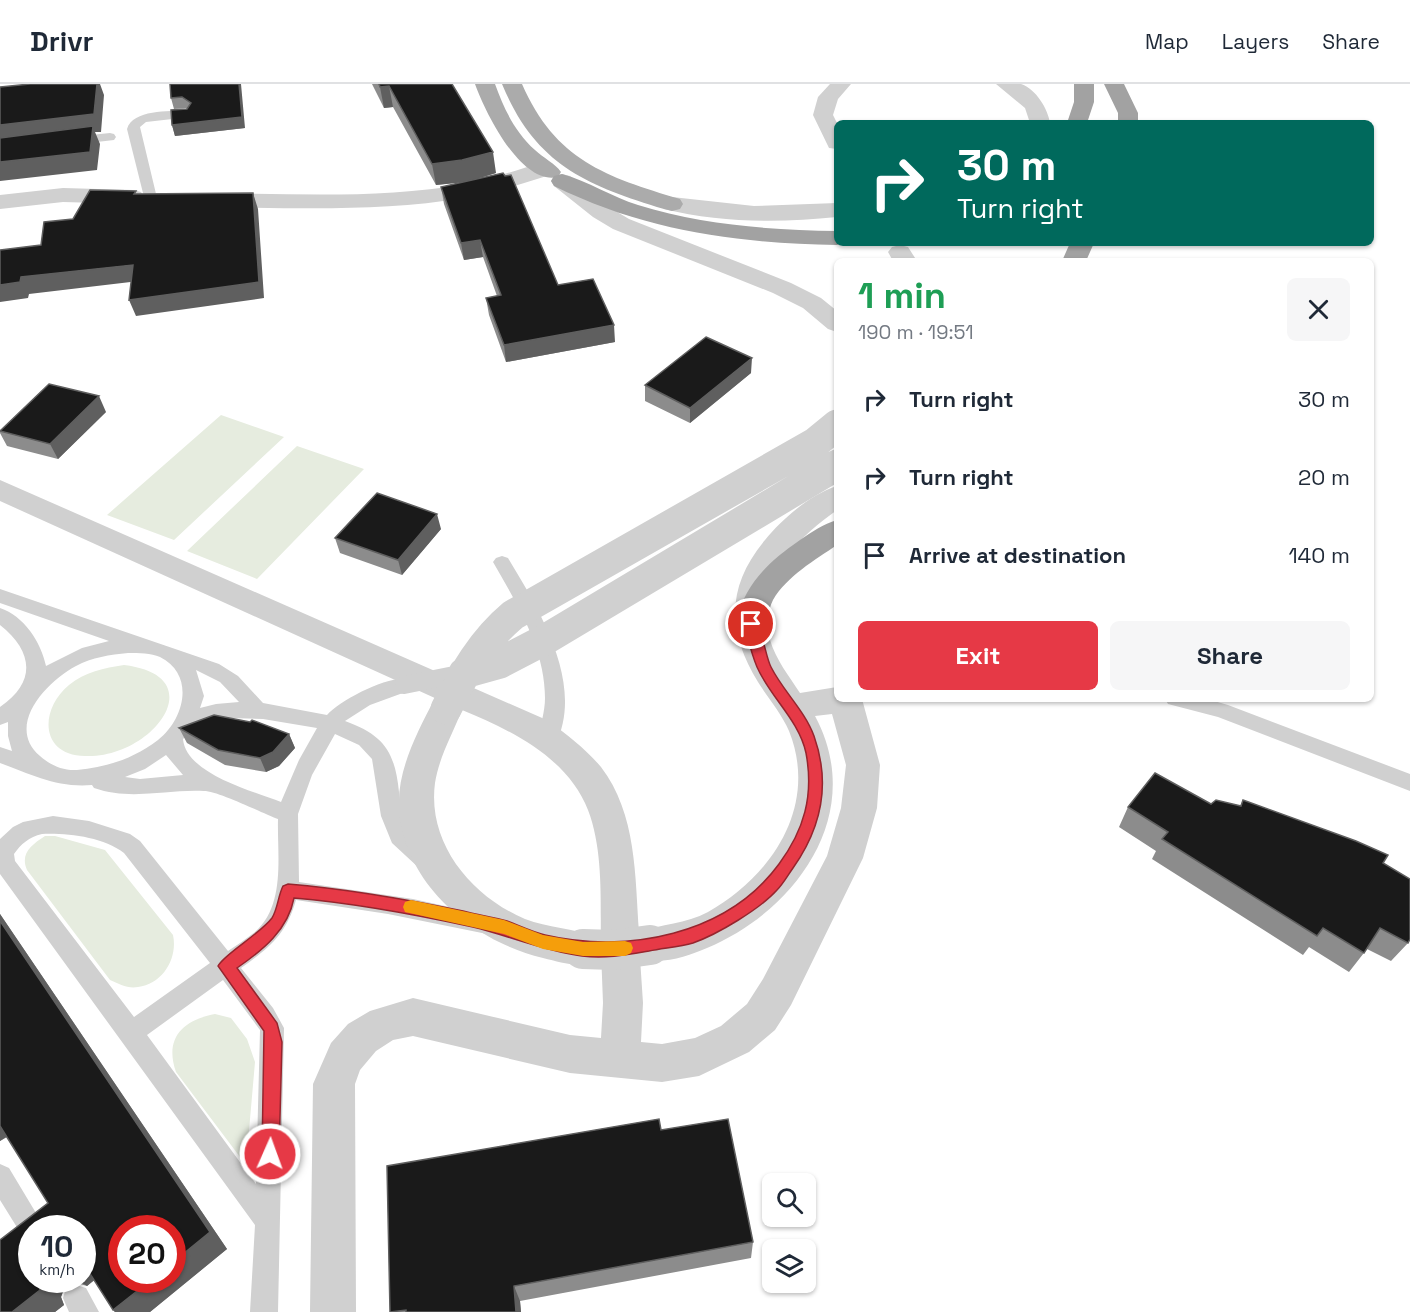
<!DOCTYPE html>
<html lang="en">
<head>
<meta charset="utf-8">
<style>
  body { margin:0; font-family:"Space Grotesk",sans-serif; background:#f6f6f7; color:#1f2937; height:100vh; display:flex; flex-direction:column; font-size:22px; white-space:nowrap }
  * { box-sizing:border-box; margin:0 }
  p { font-size:20px; color:#747a83 }
  .icon { flex:none; width:33px; height:33px; fill:none; stroke:currentColor; stroke-width:2; stroke-linecap:round; stroke-linejoin:round }
  .map { position:relative; flex:1; overflow:hidden }
  .side { position:absolute; left:834px; top:174px; width:540px; height:444px; display:flex; flex-direction:column; background:#fff; border-radius:9px; box-shadow:0 2px 4px #0004 }
  .side>* { flex:none }
  .guide { position:absolute; left:834px; top:36px; width:540px; height:126px; border-radius:9px; box-shadow:0 2px 4px #0004; background:#00695c; color:#fff; overflow:hidden }
  .buttons { position:absolute; left:762px; top:1089px; display:grid; gap:12px }
  .buttons a { display:grid; place-items:center; width:54px; height:54px; border-radius:9px; background:#fff; box-shadow:0 2px 4px #0004; font-size:30px }
  .speed { position:absolute; left:18px; top:1131px; display:flex; gap:12px; font-size:30px; font-weight:700; text-align:center }
  .speed>* { display:grid; place-content:center; width:78px; height:78px; border-radius:50%; background:#fff; box-shadow:0 2px 4px #0004; line-height:1 }
  .speed small { font-size:15px; font-weight:400 }
  .speed .limit { border:9px solid #d22; background:#fff; color:#111 }
  .pin { position:absolute; display:grid; place-items:center; width:51px; height:51px; color:#fff; margin:-26px; border:3px solid #fff; border-radius:50%; box-shadow:0 2px 6px #0007 }
  .me { position:absolute; width:66px; margin:-33px; rotate:2deg; stroke-linejoin:round; filter:drop-shadow(0 0 4px #0008) }
  .turn { display:flex; align-items:center; gap:21px; height:126px; padding:0 24px; font-size:27px }
  .turn .icon { width:78px; height:78px; stroke-width:2.5 }
  .turn b { display:block; font-size:42px; line-height:51px }
  .round { display:grid; place-items:center; flex:none; width:63px; height:63px; border-radius:9px; background:#f6f6f7 }
  .headline { display:flex; align-items:center; justify-content:space-between; height:102px; padding:0 24px }
  h1 { font-size:36px; font-weight:600; line-height:45px; color:#1e9e55 }
  .cta { display:flex; gap:12px; margin-top:auto; padding:12px 24px }
  .cta a { flex:1; height:69px; border-radius:9px; background:#e63946; color:#fff; font-size:24px; font-weight:600; line-height:69px; text-align:center }
  .cta a+a { background:#f6f6f7; color:#1f2937 }
  ul { padding:0; list-style:none }
  li { display:flex; align-items:center; gap:18px; height:78px; padding:0 24px }
  li div { flex:1 }
  li b { display:block; font-size:22px }
  li em { font-style:normal }
  header { display:flex; align-items:center; gap:36px; box-sizing:border-box; height:84px; padding:0 30px; background:#fff; border-bottom:2px solid #e0e1e3 }
  header strong { font-size:28px }
  nav { display:flex; gap:33px; margin-inline-start:auto; font-size:21px }
  .map>svg:first-child { display:block }
  .green { fill:#e6ecdf }
  .lines { fill:none; stroke-linecap:round; stroke-linejoin:round }
  .service { fill:#d0d0d0; fill-rule:evenodd }
  .minor { fill:#d0d0d0; fill-rule:evenodd }
  .primary { fill:#ababab; fill-rule:evenodd }
  .trunk { fill:#a2a2a2; fill-rule:evenodd }
  .service-bridge { stroke:#d0d0d0; stroke-width:18 }
  .minor-bridge-far1 { stroke:#d0d0d0; stroke-width:31 }
  .minor-bridge { stroke:#d0d0d0; stroke-width:40 }
  .wall { fill:#8c8c8c; fill-rule:evenodd }
  .shaded-wall { fill:#5f5f5f }
  .building { fill:#1a1a1a; stroke:#5f5f5f; stroke-width:1.5 }
  .route { fill:#e63946; stroke:#96252e; stroke-width:1.5 }
  .slow { fill:#f59e0b }
</style>
</head>
<body>
<header>
<strong>Drivr</strong>
<nav><a>Map</a><a>Layers</a><a>Share</a></nav>
</header>
<div class="map">
<svg width="1410" height="1228" viewBox="0 0 1410 1228">
  <rect width="100%" height="100%" fill="#fff"/>
  <!-- green -->
  <path class="green" d="M221,331L284,353L174,456L107,431Z
    M297,362L364,385L257,495L187,467Z
    M124,581C215,592 152,675 85,672C40,671 39,626 69,601C85,588 104,584 124,581Z
    M45,752H55L105,766L173,851C178,874 163,900 138,903C128,905 119,900 110,896L27,786C20,770 31,761 45,752Z
    M215,930L231,934L247,955L255,978L246,1081L176,988C164,954 183,936 215,930Z"/>
  <g class="lines">
    <!-- service -->
    <path class="service" d="M186,26L192,30L190,33L146,38L140,43L157,114L150,118L145,117L127,45C133,25 169,28 186,26Z
      M110,49L114,50L116,53L114,56L71,61L65,57L71,53Z
      M502,472L508,474C538,524 586,600 555,661L548,663L541,661L538,655C540,642 545,628 545,614C545,564 517,520 493,478L496,474Z
      M0,505L219,580L238,592L263,619L327,631C341,616 391,589 411,596L414,601L411,606L370,621L345,637C384,651 395,668 399,708C400,720 401,733 406,744C414,758 431,763 438,777L435,784L427,786L419,784L392,759L381,732L372,675L359,661L335,650L312,691L298,730L299,798L413,815L495,833L498,840L495,847L487,850L388,830L296,816C286,851 269,864 241,884L273,924L284,944L278,1228H250L255,1141L0,790V755L13,743L23,738L53,732L89,737L130,750L140,757L228,867C237,861 246,855 255,848C286,821 277,771 278,735C262,729 218,707 204,707C167,705 131,717 94,704L92,701C58,704 32,691 0,679V663L12,667L8,652V638L0,641V623C37,598 33,567 0,541V524C24,532 41,558 46,582L82,564L109,557L0,519ZM128,569C139,569 151,569 160,573C196,591 184,636 158,656C133,675 107,683 77,686C63,687 50,681 40,672C5,642 46,598 76,582C92,573 110,571 128,569ZM196,586L220,598L239,618L216,620L200,624L204,612ZM229,634L263,635L317,644L299,676L281,718C253,707 186,690 183,655C195,642 212,635 229,634ZM166,671L183,691L140,695L125,693L145,685ZM42,750C68,749 103,753 124,769L210,879L134,933L15,777L14,770C21,760 29,753 42,750ZM223,896L260,946L256,1100L147,951Z
      M1165,615H1207L1228,621L1410,690V707L1218,633L1168,620Z
      M0,1080L9,1084L45,1144H32V1157L23,1153L0,1116Z
      M76,1201L86,1204L99,1228H69L63,1214L66,1204Z"/>
    <!-- minor -->
    <path class="minor" d="M830,0H851L838,15L833,31L837,39V65L829,64L813,31L818,13Z
      M996,0C1003,0 1014,0 1021,0C1036,5 1048,25 1050,39H1030L1025,24Z
      M545,78L553,80L556,85L553,90C524,99 494,109 464,114C380,128 295,124 211,123L203,121L200,116L203,111L211,109C296,110 382,115 466,100C493,95 518,85 545,78Z
      M562,90L570,92L609,123L629,135L791,199L821,214L837,227V248L828,245L803,224L773,209L613,145L593,133L554,102L551,97L554,92Z
      M63,104L133,106L141,108L144,113L141,118L133,120L63,118L0,125V111Z
      M672,113L754,122L837,119V133C780,139 720,139 664,125L661,120L664,115Z
      M900,161L908,163L917,177H893L888,168L892,163Z
      M0,396L549,637C567,651 586,665 601,683C637,730 635,793 639,848C661,840 686,840 708,828C772,792 819,722 789,647C782,630 768,614 758,598C727,547 726,503 765,456C782,435 811,410 837,402V426C794,457 752,498 770,556C776,576 789,592 800,609L837,603V615H862L880,681L877,724L863,774L791,921L775,946L749,968L699,992L662,998L570,989L413,952L393,956L376,967L360,986L355,1000L356,1228H310L313,1000L331,959L348,940L370,927L413,914L570,951L601,954L603,919L601,867L597,877C578,884 563,879 543,874C473,857 403,800 399,723C397,686 418,647 434,616L437,615L0,417ZM462,626C511,646 568,674 588,726C604,768 600,819 601,863L597,853C573,844 548,844 525,835C471,812 427,759 435,699C439,673 453,649 462,626ZM832,630L846,681L841,724L827,772L763,895L747,920L721,942L695,954L662,960L641,958L643,919L640,874C660,882 688,872 707,864C797,826 867,729 815,632Z"/>
    <!-- primary -->
    <path class="primary" d="M475,0H495C504,25 515,48 535,66C543,74 555,79 561,88L558,93C521,102 485,28 475,0Z
      M502,0H522C555,76 606,93 680,115L683,120L680,125L672,127L664,125C585,101 535,80 502,0Z"/>
    <!-- trunk -->
    <path class="trunk" d="M1074,0H1094V18L1087,39H1067L1074,18Z
      M1104,0H1124L1138,29V39H1118V29Z
      M562,90C588,97 612,113 638,121C703,141 770,146 837,147V159H845L837,161C735,159 646,147 554,102L551,97L554,92Z
      M1070,159H1094L1086,177H1062Z
      M837,436V461C815,476 787,492 773,516C768,526 768,537 762,547L751,551L740,547L735,539C746,499 767,479 800,456C812,448 823,440 837,436Z"/>
    <!-- service-bridge -->
    <path class="service-bridge" d="M404,601L464,589"/>
    <!-- minor-bridge-far1 -->
    <path class="minor-bridge-far1" d="M464,589L500,579L546,555L837,381
      M446,625C464,589 482,557 513,531L815,359L837,341"/>
    <!-- minor-bridge -->
    <path class="minor-bridge" d="M583,865L614,866L650,861"/>
  </g>
  <!-- wall -->
  <path class="wall" d="M170,0L245,44L175,52L172,41L187,25L186,24L174,25L171,14Z
    M372,0H452L496,89L474,96L558,201L615,258L506,278L489,231L486,214L497,212L483,173L464,176L444,120L441,103L462,98L436,101L393,23L384,24Z
    M751,289L690,339L645,317V301Z
    M106,328L58,375L7,362L0,349V346Z
    M441,445L402,491L340,469L335,454Z
    M179,644L289,650L295,664L279,682L266,688L225,681L187,659Z
    M1243,716L1383,779L1408,859L1391,877L1367,865L1349,888L1309,863L1303,871L1152,775L1156,767L1119,743L1128,723L1211,720L1240,722Z
    M0,830L227,1165L150,1228H115L113,1226L94,1196L87,1202L77,1199L65,1202L61,1213L64,1221L55,1228H0L48,1119L7,1053L0,1057ZM82,1144V1196H32Z
    M661,1046L753,1158L751,1174L520,1217L521,1228H390Z"/>
  <!-- shaded-wall -->
  <path class="shaded-wall" d="M97,0H100L104,11L101,48H95L100,60L97,86L0,97V41Z
    M239,0H241L245,44L175,52L172,41Z
    M389,2L393,23L384,24L380,3Z
    M493,68L496,89L466,98L436,101L432,80Z
    M253,109L258,125L264,214L136,232L129,216Z
    M480,156L483,173L464,176L461,159Z
    M133,181L139,197L29,210L28,214L0,218V201L21,193Z
    M614,241L615,258L506,278L504,261Z
    M752,274L751,289L690,339V324Z
    M99,312L106,328L58,375L50,360Z
    M437,430L441,445L402,491L398,476Z
    M289,650L295,664L279,682L266,688L260,674Z
    M0,830L227,1165L150,1228H115L113,1226L151,1196H172V1179L0,837Z
    M0,1036L14,1048L0,1057Z
    M82,1175L102,1190L87,1202L78,1196H82Z
    M39,1196H72L77,1199L65,1202L61,1213L64,1221L55,1228H12Z
    M514,1202L520,1217L521,1228H516Z"/>
  <!-- building -->
  <path class="building" d="M30,0H97L94,30L0,41V3Z
    M170,0H239L242,33L172,41L171,26L187,25L191,19L182,13L171,14Z
    M379,0H452L493,68L462,76L432,80L389,2L380,3Z
    M93,42L90,68L0,78V54Z
    M503,89L505,92L511,91L558,201L593,195L614,241L504,261L486,214L501,211L480,156L461,159L441,103Z
    M90,106L136,107L134,110L253,109L259,198L129,216L133,181L21,193L20,198L0,201V166L41,161L44,138L73,135Z
    M706,253L752,274L690,324L645,301Z
    M49,300L99,312L50,360L0,347Z
    M377,409L437,430L398,476L335,454Z
    M214,631L250,638L252,636L289,650L273,668L260,674L218,666L179,644Z
    M1155,689L1211,720L1216,716L1241,722L1243,716L1356,757L1388,771L1383,779L1410,795V855L1408,859L1380,844L1364,869L1323,844L1317,852L1162,755L1168,748L1128,723Z
    M0,837L210,1148L172,1179V1144H122V1196H151L113,1226L82,1177V1144H32V1196H39L38,1198L40,1206L12,1228H0V1156L48,1119L0,1042Z
    M659,1035L661,1046L728,1035L753,1158L514,1202L516,1228H406V1226L390,1228L387,1082Z"/>
  <!-- route -->
  <path class="route" d="M751,535C762,538 765,572 771,583C783,607 805,627 814,652C831,700 822,743 793,784C788,791 783,800 777,806C760,825 718,850 693,859C679,863 663,864 649,867C626,871 605,875 582,872C544,867 510,852 473,843C413,830 354,819 294,814C288,846 263,866 237,884L277,939L282,958L279,1070L277,1076L270,1079L264,1076L262,1070L264,947L218,882C224,870 260,850 272,834C278,824 278,812 283,802L288,800C347,805 405,815 463,827C477,831 493,833 507,837C520,842 532,848 545,851C627,870 727,851 779,780C804,746 814,712 806,669C799,636 770,613 757,583C751,569 748,554 744,540Z"/>
  <!-- slow -->
  <path class="slow" d="M411,816L504,836L543,851L583,858L625,857L631,859L633,864L631,869L625,872H583L543,865L504,850L405,828L403,823L405,818Z"/>
</svg>
<div class="buttons">
<a><svg class="icon" aria-label="search" viewBox="0 0 24 24"><circle cx="10" cy="10" r="6"/><path d="M15 15l6 6"/></svg></a>
<a><svg class="icon" aria-label="layers" viewBox="0 0 24 24"><path d="M12 4l9 5-9 5-9-5zM3 14l9 5 9-5"/></svg></a>
</div>
<div class="speed"><div>10<small>km/h</small></div><div class="limit">20</div></div>
<div class="pin" style="left:751px;top:540px;background:#d93025"><svg class="icon" aria-label="arrive" viewBox="0 0 24 24"><path d="M6 21V4h12l-3 4 3 4H6"/></svg></div>
<svg class="me" style="left:270px;top:1070px" viewBox="-20 -20 40 40"><circle r="17" fill="#e63946" stroke="#fff" stroke-width="3"/><path d="M0-11L8 9 0 5-8 9z" fill="#fff"/></svg>
<div class="guide">
<div class="turn"><svg class="icon" aria-label="right" viewBox="0 0 24 24"><path d="M7 20v-9h11M14 6l5 5-5 5"/></svg><div><b>30 m</b>Turn right</div></div>
</div>
<section class="side">
<div class="headline"><div><h1>1 min</h1><p>190 m · 19:51</p></div><a class="round"><svg class="icon" aria-label="close" viewBox="0 0 24 24"><path d="M6 6l12 12M18 6L6 18"/></svg></a></div>
<ul>
<li><svg class="icon" aria-label="right" viewBox="0 0 24 24"><path d="M7 20v-9h11M14 6l5 5-5 5"/></svg><div><b>Turn right</b></div><em>30 m</em></li>
<li><svg class="icon" aria-label="right" viewBox="0 0 24 24"><path d="M7 20v-9h11M14 6l5 5-5 5"/></svg><div><b>Turn right</b></div><em>20 m</em></li>
<li><svg class="icon" aria-label="arrive" viewBox="0 0 24 24"><path d="M6 21V4h12l-3 4 3 4H6"/></svg><div><b>Arrive at destination</b></div><em>140 m</em></li>
</ul>
<div class="cta"><a>Exit</a><a>Share</a></div>
</section>
</div>
</body>
</html>
